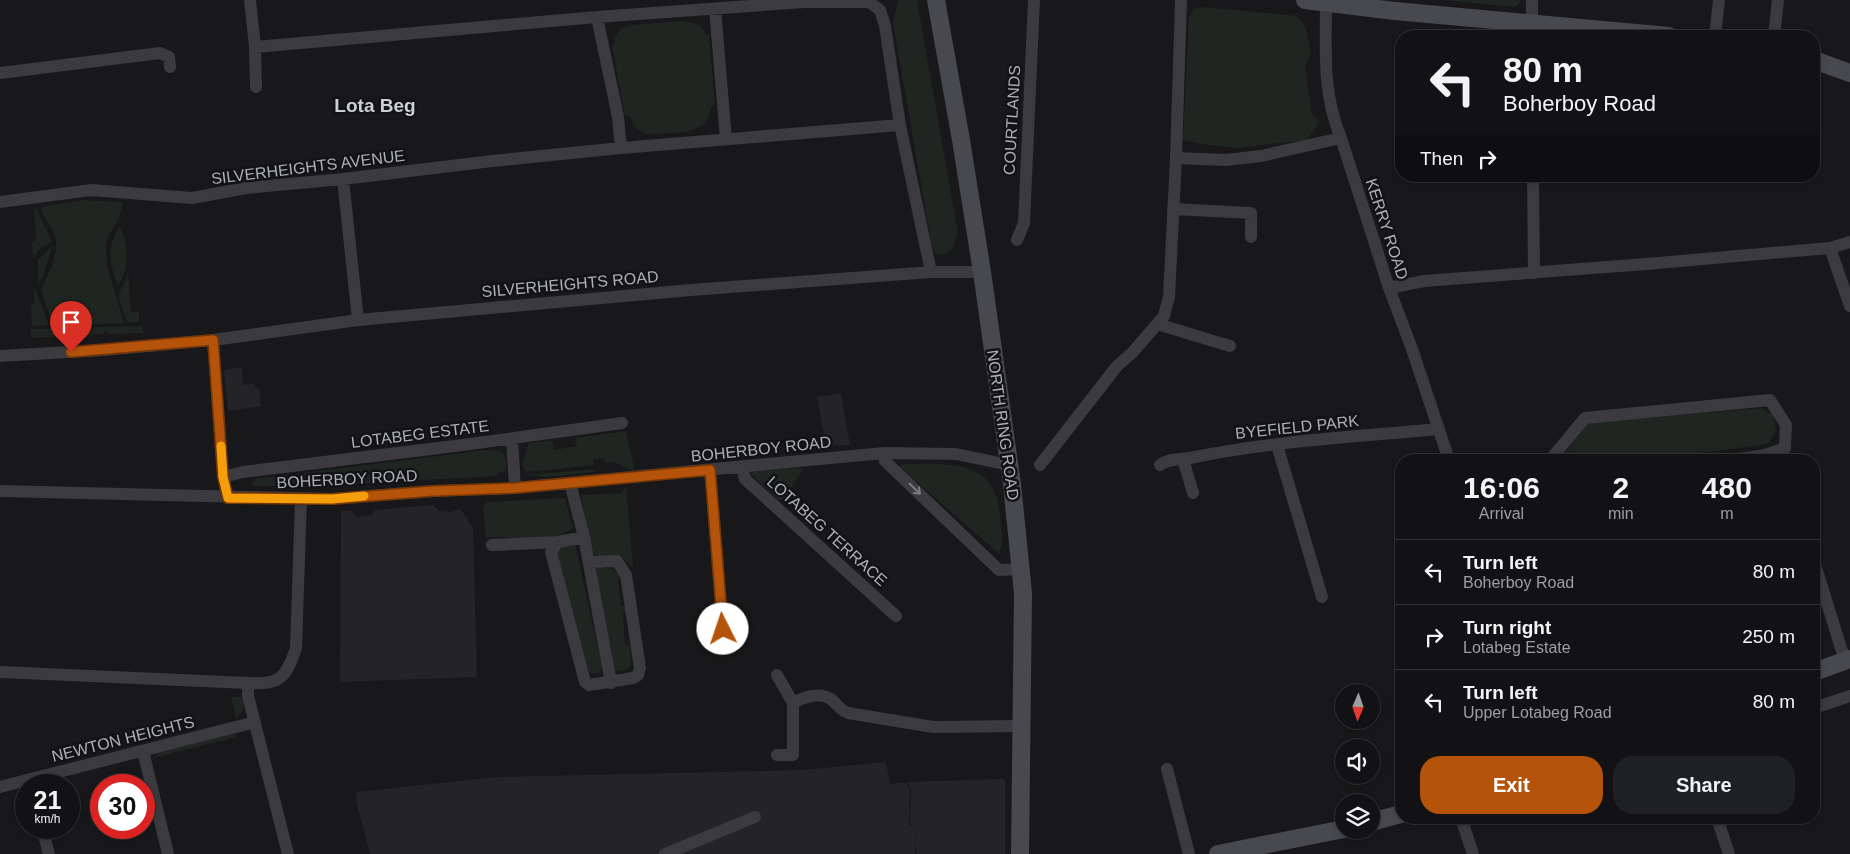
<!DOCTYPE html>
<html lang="en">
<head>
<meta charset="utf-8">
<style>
  body { margin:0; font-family:Helvetica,sans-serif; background:#1f2022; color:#f1f3f6; height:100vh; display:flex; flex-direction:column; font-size:19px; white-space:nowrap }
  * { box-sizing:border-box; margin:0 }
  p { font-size:16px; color:#9c9ea0 }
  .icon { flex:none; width:28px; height:28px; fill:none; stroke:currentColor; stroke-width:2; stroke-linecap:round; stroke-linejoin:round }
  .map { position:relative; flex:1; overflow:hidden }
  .details { position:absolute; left:1395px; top:454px; width:425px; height:370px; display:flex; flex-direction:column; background:#121214; border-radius:20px; box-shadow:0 2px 8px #0003,0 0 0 1px #313234 }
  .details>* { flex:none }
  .top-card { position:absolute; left:1395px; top:30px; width:425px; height:152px; border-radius:20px; box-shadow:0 2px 8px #0003,0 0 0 1px #313234; background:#121214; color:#f1f3f6; overflow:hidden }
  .needle { width:32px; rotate:182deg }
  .tools { position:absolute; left:1335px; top:684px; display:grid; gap:10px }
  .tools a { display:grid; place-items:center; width:45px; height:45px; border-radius:50%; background:#121214; box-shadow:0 2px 8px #0003,0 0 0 1px #313234; font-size:25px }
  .speed { position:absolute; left:15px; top:774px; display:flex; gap:10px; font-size:25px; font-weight:700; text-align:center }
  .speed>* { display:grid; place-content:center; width:65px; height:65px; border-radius:50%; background:#121214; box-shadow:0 2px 8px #0003,0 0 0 1px #313234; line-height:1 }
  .speed small { font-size:12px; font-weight:400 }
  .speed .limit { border:8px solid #d22; background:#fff; color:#111 }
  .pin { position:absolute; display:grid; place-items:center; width:42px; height:42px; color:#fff; margin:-51px -21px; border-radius:50% 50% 50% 0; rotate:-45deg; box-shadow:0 0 5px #0007 }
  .pin .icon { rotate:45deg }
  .me { position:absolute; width:55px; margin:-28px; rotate:356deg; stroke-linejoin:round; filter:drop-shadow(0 0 4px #0008) }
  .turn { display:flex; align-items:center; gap:18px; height:105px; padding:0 25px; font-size:22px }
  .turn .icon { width:65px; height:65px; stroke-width:2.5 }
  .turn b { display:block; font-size:35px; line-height:42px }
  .then { display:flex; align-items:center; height:48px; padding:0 25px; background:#0003; gap:10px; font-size:19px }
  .eta { display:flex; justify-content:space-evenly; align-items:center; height:85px; text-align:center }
  .eta b { font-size:30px; font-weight:700; line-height:35px }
  .primary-button { display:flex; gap:10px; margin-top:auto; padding:10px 25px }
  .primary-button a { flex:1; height:58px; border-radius:20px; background:#b45309; color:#fff; font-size:20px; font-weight:700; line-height:58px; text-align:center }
  .primary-button a+a { background:#1f2022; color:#f1f3f6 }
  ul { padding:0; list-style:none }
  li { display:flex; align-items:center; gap:15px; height:65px; padding:0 25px; border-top:1px solid #313234 }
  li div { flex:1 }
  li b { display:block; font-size:19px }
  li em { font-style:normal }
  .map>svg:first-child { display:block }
  .built { fill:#242427 }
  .green { fill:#1f2520 }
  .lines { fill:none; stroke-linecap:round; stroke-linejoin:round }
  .street { stroke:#3a3a3f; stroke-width:12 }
  .secondary { stroke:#48494e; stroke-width:18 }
  .oneway { stroke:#797b82 }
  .route-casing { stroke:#753606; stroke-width:12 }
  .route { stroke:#b45309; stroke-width:9 }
  .slow { stroke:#f59e0b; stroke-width:9 }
  .labels { text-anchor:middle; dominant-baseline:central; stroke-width:5; stroke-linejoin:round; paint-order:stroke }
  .street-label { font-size:16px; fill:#acb0b8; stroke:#131315 }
  .quarter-label { font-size:19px; font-weight:bold; fill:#cccfd5; stroke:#131315 }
</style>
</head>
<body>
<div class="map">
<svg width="1850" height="854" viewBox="0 0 1850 854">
  <rect width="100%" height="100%" fill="#18181a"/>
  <!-- built -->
  <path class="built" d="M242,367L243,385L254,384L255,388H259L261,406L228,411L224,371L228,369Z
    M841,393L850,445L826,446L817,397Z
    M433,505L440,511L451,512L461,509L473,528L477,677L340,682L341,510L352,511L356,517L372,515L375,510Z
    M886,762L890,784L905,782L910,789L909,825H915L910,824L911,789L907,782L1005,779V854H916L915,824V854H370L356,801L357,792L496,777L803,770Z"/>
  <!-- green -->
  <path class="green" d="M898,0H917L958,233L952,250L943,255L936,254L932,247L893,23Z
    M1442,0H1522L1515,7Z
    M1205,7L1297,16L1306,28L1311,54L1305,66L1312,114L1320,122L1307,140L1238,148L1202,144L1183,140L1189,17L1194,9Z
    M685,21C696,23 702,24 706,35H709L715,105H712C710,112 709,119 704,124C693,135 660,133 645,134C636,130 633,125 630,116H625L612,46L615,44L614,38L620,29L630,25Z
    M84,200L123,202L119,218L107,239L106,250L107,264L105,265L107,266L124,323L53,326L41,289C48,276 60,251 55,236C51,225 43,219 41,207Z
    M34,208L37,210L52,242L38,250L33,259L32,244L36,239Z
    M119,226C129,244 130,268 118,286C108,259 107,251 119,226Z
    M52,246L43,276L38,284V260Z
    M128,271L131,312H139V322H128L126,321L118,295L126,279Z
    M35,288L49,325L32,326L31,305L34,304V289Z
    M143,326V333L108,334L107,331L104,332V334L31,338V329Z
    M1761,408L1773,415L1776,431L1768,444L1648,460H1560L1588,423Z
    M626,431L635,472L614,462L605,463L604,458L593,460L594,465L528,472L524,470L522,463L529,443L552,440L554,450L577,446L575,438Z
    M486,450L501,451C507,458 509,465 503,473L500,471L495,476L335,485V482L324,483V486H260L253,485L252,483L255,479Z
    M901,464C945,464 998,457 1000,517C1001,529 1004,543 999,554L900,467Z
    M802,468V471L783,500H778L751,474L753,470Z
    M586,470H597L594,472L548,477L525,475Z
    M626,486L633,568L621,556L601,558L590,550L581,495L621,493Z
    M565,498L573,528C555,543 509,537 486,537L483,507L487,502Z
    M575,543L602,667L599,673H590L586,666L556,557L562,546Z
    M596,566L613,569L621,575L622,578L618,579L621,606H626L627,613H623L625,645H630L631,667L625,670L612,672Z
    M231,697H242L244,709L236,719Z
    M235,733L236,737L153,758L158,753Z"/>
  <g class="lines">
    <!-- street -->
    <path class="street" d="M250,0L255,47L256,87
      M1532,0V36
      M1326,2C1326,50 1322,93 1341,138L1389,288L1412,349L1449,460
      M715,9L726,139
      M597,17L618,117L621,148
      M1715,36L1719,0
      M1774,36L1778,0
      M255,47L597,17L805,2H869L880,10L885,26L900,125L931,272
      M0,73L160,53L169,57L170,67
      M1176,158L1226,160L1261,156L1341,138
      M1533,176L1534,273
      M343,179L358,320
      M0,202L91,190L192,198L246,188L343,179L492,161L621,148L900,125
      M1173,209L1251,213V237
      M1017,240L1024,223L1034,0
      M1830,248L1850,306
      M1389,288L1424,281L1646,264L1830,248L1850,242
      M1157,324L1230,346
      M213,340L223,477L228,498
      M0,356L104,350L213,340L358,320L691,290L931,272H982
      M512,439L515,488
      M1277,445L1322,597
      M884,453L885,461L999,570L1022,569
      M1183,459L1193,493
      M1550,460L1585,418L1770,400L1786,425L1785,448L1765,455L1734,460
      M1040,465L1117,366L1132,353L1164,316L1169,297L1176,158L1181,0
      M1160,465C1169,458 1180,460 1190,458C1271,441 1356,437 1438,429
      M742,467L745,479L896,616
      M710,470L723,629
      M223,477L243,472L463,445L622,423
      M570,483L584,537L611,683
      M0,491L332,499L433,491L515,488L884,453L956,454L1009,465
      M1814,510V515
      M584,537L558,542L551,552L585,682L589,685L633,678L638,675L640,668L626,575L617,561L589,562
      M492,545L558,542
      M1814,561L1845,661
      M0,672L248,683
      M777,675L793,703V755H777
      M793,703C804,697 821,691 832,700C838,705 840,710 848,713L933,727L1022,726
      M1814,708L1850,696
      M143,751L168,854
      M1167,769L1189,854
      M0,787L255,722
      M1461,818L1473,854
      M1717,818L1729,854
      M42,828L49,854
      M288,854L248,696V683C280,685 286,678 296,648L301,499
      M665,854L755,817"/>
    <!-- secondary -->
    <path class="secondary" d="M936,0L961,140L982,272L1012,484L1023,593L1020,854
      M1305,0L1395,11L1669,36
      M1814,60L1850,73
      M1814,672L1850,659
      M1371,822L1401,814
      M1218,854L1344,829"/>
  </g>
  <!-- one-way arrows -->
  <defs><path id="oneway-shaft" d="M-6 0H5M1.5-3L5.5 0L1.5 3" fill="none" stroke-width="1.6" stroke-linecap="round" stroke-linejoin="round" transform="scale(1.25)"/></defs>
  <use class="oneway" href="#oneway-shaft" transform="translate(915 489) rotate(44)"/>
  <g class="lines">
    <defs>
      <path id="route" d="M71,352L213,340L223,477L228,498L332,499L433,491L515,488L710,470L723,629"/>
    </defs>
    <!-- route casing -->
    <use href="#route" class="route-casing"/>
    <!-- route -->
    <use href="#route" class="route"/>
    <!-- slow -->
    <path class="slow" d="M221,446L223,477L228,498L332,499L364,496"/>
  </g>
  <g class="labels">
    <!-- street labels -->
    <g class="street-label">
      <text transform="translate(1012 120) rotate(-87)">COURTLANDS</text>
      <text transform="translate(308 167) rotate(-7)">SILVERHEIGHTS AVENUE</text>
      <text transform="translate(1387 229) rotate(72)">KERRY ROAD</text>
      <text transform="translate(570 284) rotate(-5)">SILVERHEIGHTS ROAD</text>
      <text transform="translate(1003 425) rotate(82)">NORTH RING ROAD</text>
      <text transform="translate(1297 427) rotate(-6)">BYEFIELD PARK</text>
      <text transform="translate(420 434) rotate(-7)">LOTABEG ESTATE</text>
      <text transform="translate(761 449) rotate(-6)">BOHERBOY ROAD</text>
      <text transform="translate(347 479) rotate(-3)">BOHERBOY ROAD</text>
      <text transform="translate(827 531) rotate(42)">LOTABEG TERRACE</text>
      <text transform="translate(123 739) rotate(-14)">NEWTON HEIGHTS</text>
    </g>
    <!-- quarter labels -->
    <g class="quarter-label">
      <text x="375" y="105">Lota Beg</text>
    </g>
  </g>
</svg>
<div class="tools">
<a><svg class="needle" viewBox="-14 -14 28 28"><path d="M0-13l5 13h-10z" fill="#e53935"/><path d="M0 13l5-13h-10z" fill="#9c9ea0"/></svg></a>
<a><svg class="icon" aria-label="sound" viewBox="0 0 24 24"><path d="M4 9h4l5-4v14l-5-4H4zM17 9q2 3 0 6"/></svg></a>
<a><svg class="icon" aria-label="layers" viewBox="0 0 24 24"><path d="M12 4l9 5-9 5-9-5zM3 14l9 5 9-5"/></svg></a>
</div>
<div class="speed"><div>21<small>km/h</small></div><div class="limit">30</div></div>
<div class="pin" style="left:71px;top:352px;background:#d93025"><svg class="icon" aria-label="arrive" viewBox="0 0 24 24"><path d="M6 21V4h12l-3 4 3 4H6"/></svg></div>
<svg class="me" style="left:723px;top:629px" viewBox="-20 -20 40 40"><circle r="19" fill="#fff"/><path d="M0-13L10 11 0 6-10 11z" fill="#b45309"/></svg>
<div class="top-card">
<div class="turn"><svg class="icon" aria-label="left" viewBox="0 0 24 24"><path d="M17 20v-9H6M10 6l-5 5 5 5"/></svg><div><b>80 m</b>Boherboy Road</div></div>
<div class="then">Then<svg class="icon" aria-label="right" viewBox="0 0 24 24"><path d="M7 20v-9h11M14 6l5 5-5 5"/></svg></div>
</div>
<section class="details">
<div class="eta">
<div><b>16:06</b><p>Arrival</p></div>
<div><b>2</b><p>min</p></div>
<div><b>480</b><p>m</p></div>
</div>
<ul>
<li><svg class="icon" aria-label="left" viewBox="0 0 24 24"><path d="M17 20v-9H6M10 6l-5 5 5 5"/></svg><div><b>Turn left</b><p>Boherboy Road</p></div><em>80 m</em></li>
<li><svg class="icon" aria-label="right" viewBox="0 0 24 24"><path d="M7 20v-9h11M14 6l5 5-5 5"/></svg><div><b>Turn right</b><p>Lotabeg Estate</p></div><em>250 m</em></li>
<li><svg class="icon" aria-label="left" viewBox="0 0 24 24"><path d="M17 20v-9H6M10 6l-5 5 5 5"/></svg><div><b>Turn left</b><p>Upper Lotabeg Road</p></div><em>80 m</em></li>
</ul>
<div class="primary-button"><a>Exit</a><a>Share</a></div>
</section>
</div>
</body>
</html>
